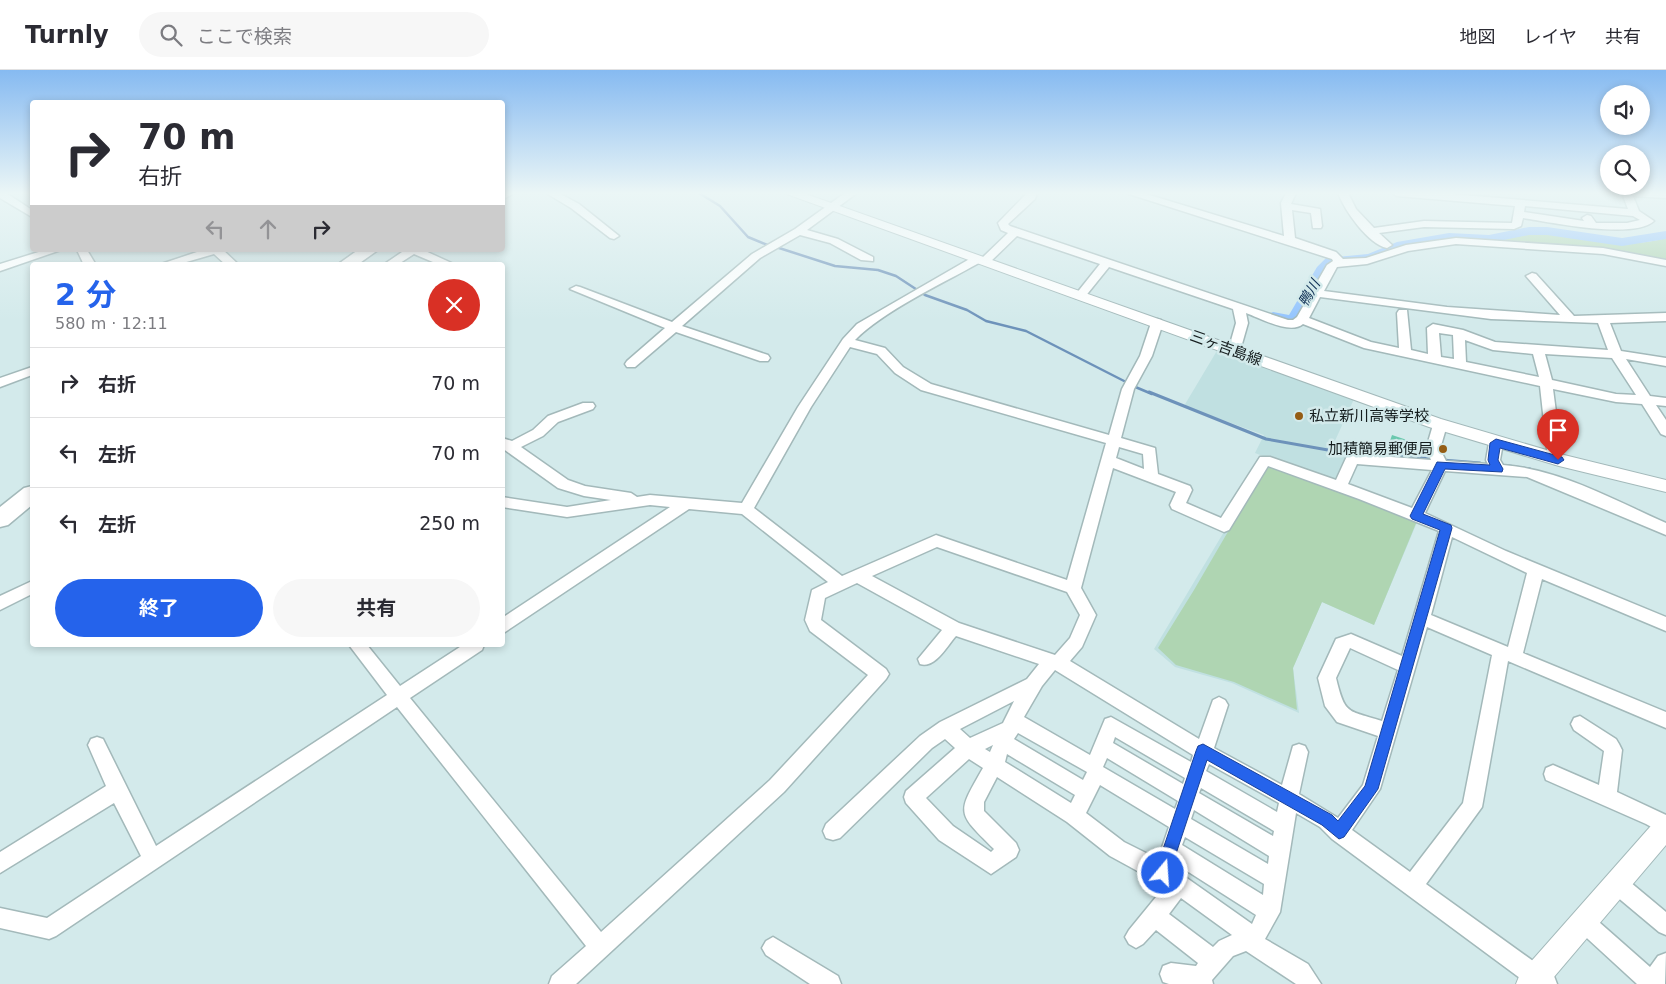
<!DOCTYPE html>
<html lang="ja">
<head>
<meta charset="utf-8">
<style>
  body { margin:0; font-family:"DejaVu Sans","Noto Sans JP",sans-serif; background:#f7f7f7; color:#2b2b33; height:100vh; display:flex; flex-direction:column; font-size:19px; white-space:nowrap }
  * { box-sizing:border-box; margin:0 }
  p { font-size:16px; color:#7c7c81 }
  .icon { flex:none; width:28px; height:28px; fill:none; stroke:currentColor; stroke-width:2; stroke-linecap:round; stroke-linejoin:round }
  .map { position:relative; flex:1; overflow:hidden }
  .details { position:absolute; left:30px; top:192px; width:475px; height:385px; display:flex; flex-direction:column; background:#fff; border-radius:5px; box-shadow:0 2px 8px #0003 }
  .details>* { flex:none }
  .top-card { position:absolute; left:30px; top:30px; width:475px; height:152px; border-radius:5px; box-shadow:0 2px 8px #0003; background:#fff; color:#2b2b33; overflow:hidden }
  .tools { position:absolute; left:1600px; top:15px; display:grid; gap:10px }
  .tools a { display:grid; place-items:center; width:50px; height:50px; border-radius:50%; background:#fff; box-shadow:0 2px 8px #0003; font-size:25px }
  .pin { position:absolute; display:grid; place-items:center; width:42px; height:42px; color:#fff; margin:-51px -21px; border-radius:50% 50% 50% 0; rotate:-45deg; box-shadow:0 0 5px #0007 }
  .pin .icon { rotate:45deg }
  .me { position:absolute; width:55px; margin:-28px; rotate:18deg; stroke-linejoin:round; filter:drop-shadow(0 0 4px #0008) }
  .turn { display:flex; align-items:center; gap:18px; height:105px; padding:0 25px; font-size:22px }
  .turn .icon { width:65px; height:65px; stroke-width:2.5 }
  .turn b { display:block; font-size:35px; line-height:42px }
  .lanes { display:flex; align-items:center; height:48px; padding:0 25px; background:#0003; justify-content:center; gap:25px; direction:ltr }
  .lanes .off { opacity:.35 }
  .round { display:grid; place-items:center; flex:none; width:52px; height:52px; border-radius:26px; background:#f7f7f7 }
  .headline { display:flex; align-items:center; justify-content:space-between; height:85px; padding:0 25px }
  h1 { font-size:30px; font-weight:700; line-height:38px; color:#2563eb }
  .primary-button { display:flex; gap:10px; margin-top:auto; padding:10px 25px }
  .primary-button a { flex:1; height:58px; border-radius:30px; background:#2563eb; color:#fff; font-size:20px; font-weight:700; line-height:58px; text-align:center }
  .primary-button a+a { background:#f7f7f7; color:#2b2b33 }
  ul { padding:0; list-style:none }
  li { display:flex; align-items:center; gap:15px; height:70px; padding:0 25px; border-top:1px solid #e1e1e2 }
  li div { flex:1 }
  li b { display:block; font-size:19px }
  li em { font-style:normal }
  header { display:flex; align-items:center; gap:30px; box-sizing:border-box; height:70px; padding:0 25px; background:#fff; border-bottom:1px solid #e1e1e2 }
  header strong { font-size:24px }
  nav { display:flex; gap:28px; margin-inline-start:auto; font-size:18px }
  .search { width:350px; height:45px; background:#f7f7f7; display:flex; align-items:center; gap:12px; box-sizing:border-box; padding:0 18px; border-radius:28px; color:#7c7c81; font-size:19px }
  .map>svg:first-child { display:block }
  .built { fill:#c0e0e1 }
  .green { fill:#afd5b2 }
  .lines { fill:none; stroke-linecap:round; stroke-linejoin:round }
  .stream-far1 { stroke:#6d92ba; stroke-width:2.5 }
  .stream { stroke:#6d92ba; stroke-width:3 }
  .river { fill:#93c4fe; fill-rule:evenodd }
  .building { fill:#6ac8ae }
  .minor-casing { stroke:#a3b9ba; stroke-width:3 }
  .major-casing { stroke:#a3b9ba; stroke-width:2 }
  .highway-casing { stroke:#a3b9ba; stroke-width:3 }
  .minor { fill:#fff; fill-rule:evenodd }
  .major { fill:#fff; fill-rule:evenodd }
  .highway { fill:#fff; fill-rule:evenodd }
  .route { fill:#2563eb; stroke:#184099 }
  .poi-dot { fill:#945d15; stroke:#d3eaeb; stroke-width:2 }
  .labels { text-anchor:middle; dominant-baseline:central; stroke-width:5; stroke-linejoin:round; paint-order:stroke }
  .far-water-label { font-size:14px; font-style:italic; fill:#0f3055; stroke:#d3eaeb }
  .street-label { font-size:15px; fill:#141c1d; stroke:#d3eaeb }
  .poi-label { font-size:15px; fill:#141c1d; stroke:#d3eaeb; text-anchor:start }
</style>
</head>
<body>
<header>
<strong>Turnly</strong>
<div class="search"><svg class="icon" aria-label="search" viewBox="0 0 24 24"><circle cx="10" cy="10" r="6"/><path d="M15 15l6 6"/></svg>ここで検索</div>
<nav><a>地図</a><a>レイヤ</a><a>共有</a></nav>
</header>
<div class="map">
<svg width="1666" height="914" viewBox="0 0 1666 914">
  <rect width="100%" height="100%" fill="#d3eaeb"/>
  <!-- built -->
  <path class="built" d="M1218,279L1354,329L1329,384L1349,387L1338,419L1418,450L1374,555L1322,532L1293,598L1299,643L1232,613L1175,597L1154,579L1268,388L1255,383L1264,365L1184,336Z"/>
  <!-- green -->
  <path class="green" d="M1534,162C1583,163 1615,182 1666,168V192L1633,184L1493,171Z
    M1268,393L1417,451L1374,555L1322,532L1293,598L1297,640L1234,612L1176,595L1158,578L1194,520Z"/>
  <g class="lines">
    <!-- stream-far1 -->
    <path class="stream-far1" d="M699,123L720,136L748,167L770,176
      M776,177L835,196L878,200L896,206L925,225L967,240L986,251L1026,261L1128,313
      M1133,316L1152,324"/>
    <!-- stream -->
    <path class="stream" d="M1149,322L1266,369L1328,380L1433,389
      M1442,390L1480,393
      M1509,396L1530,399"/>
    <!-- river -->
    <path class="river" d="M1529,157H1547L1622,168L1666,161V169L1622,176L1547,165H1529L1489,173L1449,171L1405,179L1370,192L1335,195L1330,199L1298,254L1293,255L1268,249L1266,246L1273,242L1289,245L1317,197L1326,188L1368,184L1397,172L1449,163L1489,165Z"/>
  </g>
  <!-- building -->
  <path class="building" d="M1392,365L1422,375L1420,385L1389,374Z"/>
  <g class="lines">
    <defs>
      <path id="minor" d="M0,123H6L32,140V147L0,128Z
        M502,123H514L502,130Z
        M546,123H559L579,134L619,166L614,169L610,168L571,138Z
        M845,123H857L807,160L838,169L873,187V191L861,190L830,173L800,165L760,188L682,256L768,285L770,288L768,291H760L676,262L635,297H627L625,294L627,291L665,258L570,219L576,216L580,217L672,252L752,184L795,159Z
        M1027,123H1037L1035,129L1008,154L1010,156L1288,250H1293L1297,247L1327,195L1333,191L1332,189L1126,123H1143L1284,166L1281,133L1286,123H1296L1291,134L1320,139L1322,156L1321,158H1313L1311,143L1292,140L1295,168L1336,182L1343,189L1366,188L1406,175L1456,168L1603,178L1666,190V196L1603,184L1456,174L1408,181L1367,194L1337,197L1324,221L1447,237L1560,245L1526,206L1532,203L1536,204L1574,246L1666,243V251L1610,253L1621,281L1666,288V296L1626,289L1650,326L1666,328V336L1656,335L1666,350V366L1661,364L1642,334L1616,332L1553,319L1562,389L1555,394L1548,389L1540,316L1364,278L1303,254C1290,265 1260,248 1246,243L1248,253L1240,281L1238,284H1230L1228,281L1236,253L1233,239L1109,197L1084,228H1076V224L1100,194L1017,166L988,194L979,193C943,213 882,242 855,270L885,278L903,297L931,314L1109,365L1122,319L1140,286L1151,253L1157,249L1161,250L1163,253L1152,286L1134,319L1121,368L1155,378L1158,404L1190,416L1192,420L1186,433L1221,448L1260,387H1270L1336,410L1347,386L1352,384L1431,390L1426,379L1433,355L1440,350L1447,355L1440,379L1446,391L1488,394L1486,390L1489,373L1496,368L1503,373L1500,390L1503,395C1560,399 1614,430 1666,453V465L1527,407L1445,401L1425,443L1506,481L1666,547V561L1542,509L1523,583L1666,642V658L1508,591L1482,737L1426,814L1554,906L1557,914H1528L1332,769L1320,757L1296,743L1280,842L1265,869L1308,894L1321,914H1296L1246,881L1233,886L1212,910L1213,914H1169L1163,912L1160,904L1163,896L1171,893L1196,896L1198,893L1156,860L1143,874L1136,878L1129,874L1125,867L1129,860L1165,816L1110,786L1067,752L997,707L984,732V741L1016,773L1019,780L1016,787L991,804L939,770L906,733L904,727L906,721L955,678L945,669L932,678L840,768L833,770L826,768L823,761L826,754L920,666L940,652L1027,609L1039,594L956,566C947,576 935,599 920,594L918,589L942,560L857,513L825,528L821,550L886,599L889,604L886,609L784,722L576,914H549L552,906L586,876L397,637L56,866L49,869L0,858V838L47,848L141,786L114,733L0,803V782L106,716L88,675L91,669L97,667L103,669L156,776L387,625L349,575H367L400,616L463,575H484L482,580L410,628L601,862L770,710L868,605L810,561L805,550L812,520L828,512L742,444L689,439L502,564V548L670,437L650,435L567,447L502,437V427L567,437L611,430L584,426L558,418L502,378V368L512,371L533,360L548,346L583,333H593L595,336L593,339L558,352L543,366L521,377L568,410L585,416L631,423L637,427L650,425L742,433L798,337L843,269L857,254L973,187L982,188L1008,163L1001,160L998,153ZM1320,227L1491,249L1598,253L1608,280L1495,272L1463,260L1433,254L1427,258L1428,284L1411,280L1407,240H1399L1397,243L1399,278L1371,272L1309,248ZM1439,263L1453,265L1454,289L1441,287ZM1465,270L1493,280L1533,284L1539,307L1466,292ZM850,277L877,284L895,303L921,320L1106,373L1067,510L936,465L842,506L754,438L811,337ZM1545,284L1612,288L1636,325L1616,324L1552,310ZM1119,377L1143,384L1144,399L1116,388ZM1357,394L1432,400L1412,438L1348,414ZM1268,396L1359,429L1439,461L1402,586L1351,564L1336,569L1318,608L1325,636L1337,652L1378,666L1363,715L1338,748L1299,724L1308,682L1305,676L1299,674L1293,676L1282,715L1214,678L1228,635L1225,630L1219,627L1213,630L1199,669L1070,591L1082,577L1096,545L1081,518L1113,398L1176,422L1170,435L1172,439L1224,462L1229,460ZM1452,467L1527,503L1508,577L1431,545ZM937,477L1067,522L1080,545L1070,568L1055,585L959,553L872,506ZM1427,557L1492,585L1463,733L1410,802L1352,760L1380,719ZM1350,578L1398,600L1382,651C1347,640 1345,645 1336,608ZM1055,600L1193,685L1191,692L1111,647L1105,649L1090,685L1024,647L1042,616ZM1014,631L1003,653L970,668L960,659ZM1018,663L1087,702L1083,710L1014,669ZM1115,667L1185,708L1183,714L1113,673ZM993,675L990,682L985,679ZM1007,684L1075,725L1071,733L1005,692ZM1107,688L1178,731L1175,739L1103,697ZM969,689L983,698C956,745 957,742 994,779L991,782L953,756L926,728ZM1209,694L1279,733L1277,742L1206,701ZM1100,715L1169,757L1158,789L1124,772L1086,743ZM1201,718L1274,761L1273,766L1199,723ZM1194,740L1269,786L1268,794L1191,749ZM1185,767L1264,814L1263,825L1182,775ZM1176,794L1256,845L1252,854L1174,799ZM1181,828L1232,865L1219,871L1213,877L1169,844Z
        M1338,123H1348L1356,139L1374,158L1424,151L1512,153L1515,136L1397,126L1392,123H1439L1628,139L1622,123H1666V128L1633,126L1639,141L1654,151C1633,170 1551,152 1523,148L1521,156L1514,159L1424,157L1379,163L1392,175L1387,178C1368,174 1345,141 1338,123ZM1525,136L1633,146L1640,150L1627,153H1596L1591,146L1587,145L1582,148L1584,151L1524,142Z
        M45,180H61L0,201V194Z
        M77,180H87L96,195H84Z
        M203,180H223L239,195H226L214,184L176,195H158Z
        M405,180H423L456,195H440L414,184L397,195H383Z
        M32,297V305L0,317V308Z
        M32,511V524L0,540V526Z
        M1580,646L1616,669L1619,674L1622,680L1617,722L1666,745V765L1646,754L1546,710L1544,704L1546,698L1553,695L1599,715L1604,681L1574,660L1571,654L1574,648Z
        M1617,804L1624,807L1666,842V865L1659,862L1610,821L1607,814L1610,807Z
        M1584,842L1591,845L1650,897L1658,886L1666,883L1665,914H1637L1577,859L1574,852L1577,845Z
        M773,867L838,906L841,914H810L766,885L762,878L766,871Z"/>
      <path id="major" d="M784,123H803L1441,349L1560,384L1666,410V422L1559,396L1429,357Z
        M1666,745V775L1548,914H1516L1520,904L1657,749Z"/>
      <path id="highway" d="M358,180H378L357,195H337Z
        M32,416V435L8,455L0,457V437L24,418Z"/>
    </defs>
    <!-- minor casing -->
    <use href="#minor" class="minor-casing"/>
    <!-- major casing -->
    <use href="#major" class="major-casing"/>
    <!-- highway casing -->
    <use href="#highway" class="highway-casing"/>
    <!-- minor -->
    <use href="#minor" class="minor"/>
    <!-- major -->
    <use href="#major" class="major"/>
    <!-- highway -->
    <use href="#highway" class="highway"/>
  </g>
  <!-- sky -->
  <linearGradient id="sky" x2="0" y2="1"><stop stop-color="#86baf1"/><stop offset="0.49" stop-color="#ebf6f6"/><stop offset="1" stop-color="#ebf6f6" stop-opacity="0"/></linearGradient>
  <rect width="1666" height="251" fill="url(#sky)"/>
  <!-- route -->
  <path class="route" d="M1496,369L1562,387L1564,390L1558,394L1500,378L1498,390L1503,399L1502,402L1445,399L1423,444L1451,455L1452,458L1447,476L1378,719L1344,767L1339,769L1322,755L1207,690L1168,808L1163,810L1157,808L1155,803L1196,681L1198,676L1203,674L1332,745L1338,751L1365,716L1440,460L1412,449L1410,446L1437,392L1490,395L1488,390L1490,373Z"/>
  <!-- markers -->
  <g class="poi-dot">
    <circle cx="1299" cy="346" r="5"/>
    <circle cx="1443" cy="379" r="5"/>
  </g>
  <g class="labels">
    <!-- far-water labels -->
    <g class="far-water-label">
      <text transform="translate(1309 223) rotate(-60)">鴨川</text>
    </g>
    <!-- street labels -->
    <g class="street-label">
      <text transform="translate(1226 278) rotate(20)">三ヶ吉島線</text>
    </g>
    <!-- poi labels -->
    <g class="poi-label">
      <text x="1309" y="346">私立新川高等学校</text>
      <text x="1433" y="379" text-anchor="end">加積簡易郵便局</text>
    </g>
  </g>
</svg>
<div class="tools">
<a><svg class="icon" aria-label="sound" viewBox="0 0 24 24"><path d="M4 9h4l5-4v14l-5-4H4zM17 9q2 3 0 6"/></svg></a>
<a><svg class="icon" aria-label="search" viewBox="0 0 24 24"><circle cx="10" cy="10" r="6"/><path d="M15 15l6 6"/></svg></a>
</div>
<div class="pin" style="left:1558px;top:390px;background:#d93025"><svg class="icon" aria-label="arrive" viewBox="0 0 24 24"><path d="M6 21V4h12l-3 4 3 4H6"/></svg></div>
<svg class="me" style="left:1163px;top:803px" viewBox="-20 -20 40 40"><circle r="17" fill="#2563eb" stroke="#fff" stroke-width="3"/><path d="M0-11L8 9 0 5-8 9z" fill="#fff"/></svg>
<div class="top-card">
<div class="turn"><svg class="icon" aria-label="right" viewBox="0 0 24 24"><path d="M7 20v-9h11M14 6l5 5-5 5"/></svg><div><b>70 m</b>右折</div></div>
<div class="lanes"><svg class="icon off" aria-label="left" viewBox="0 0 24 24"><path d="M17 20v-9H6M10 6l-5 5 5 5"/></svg><svg class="icon off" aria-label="ahead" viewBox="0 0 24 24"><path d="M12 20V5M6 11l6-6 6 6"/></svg><svg class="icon" aria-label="right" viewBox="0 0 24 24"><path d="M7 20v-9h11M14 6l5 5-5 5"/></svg></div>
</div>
<section class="details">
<div class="headline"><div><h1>2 分</h1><p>580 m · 12:11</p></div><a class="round" style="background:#d93025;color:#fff"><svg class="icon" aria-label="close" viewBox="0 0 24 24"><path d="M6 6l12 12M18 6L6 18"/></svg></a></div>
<ul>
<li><svg class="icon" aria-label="right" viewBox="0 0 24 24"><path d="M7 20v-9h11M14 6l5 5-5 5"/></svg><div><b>右折</b></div><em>70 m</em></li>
<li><svg class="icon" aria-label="left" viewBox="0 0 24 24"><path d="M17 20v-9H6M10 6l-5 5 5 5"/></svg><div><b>左折</b></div><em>70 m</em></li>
<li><svg class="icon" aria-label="left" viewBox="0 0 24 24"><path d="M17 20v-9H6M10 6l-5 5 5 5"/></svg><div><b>左折</b></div><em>250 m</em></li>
</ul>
<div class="primary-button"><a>終了</a><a>共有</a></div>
</section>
</div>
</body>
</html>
